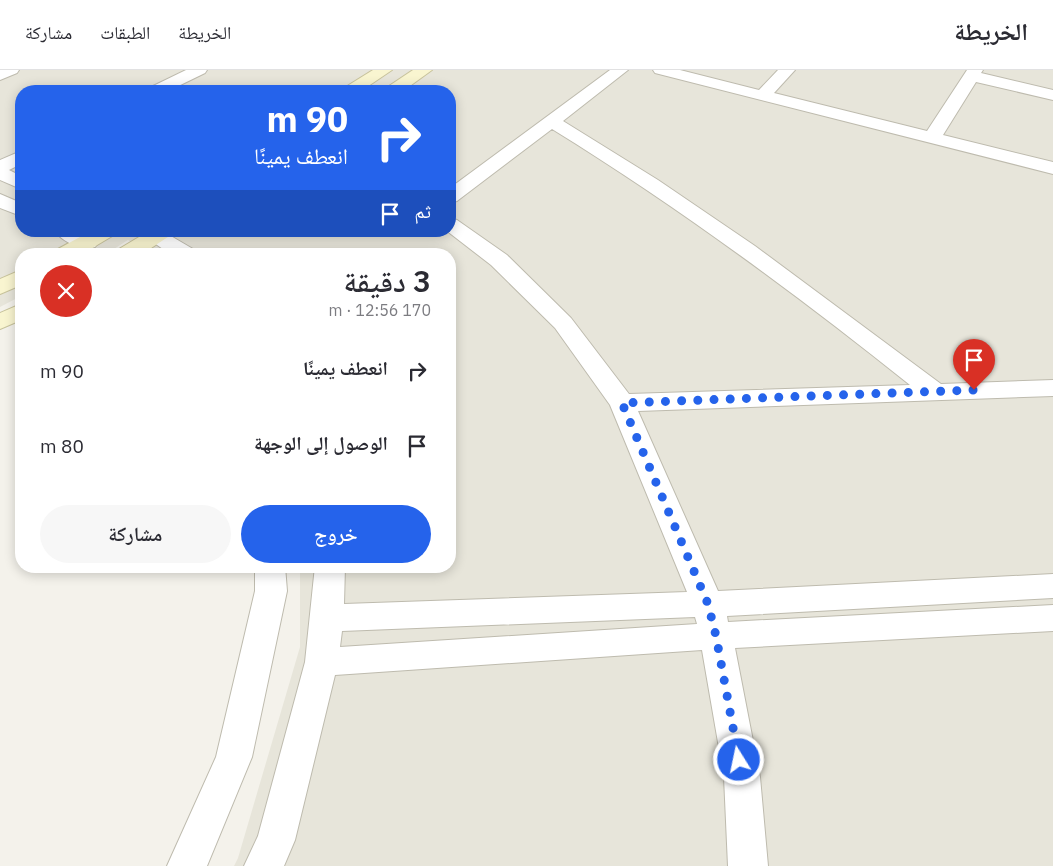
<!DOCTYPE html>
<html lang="ar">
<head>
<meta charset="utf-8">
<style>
  body { margin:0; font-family:"IBM Plex Sans","Noto Naskh Arabic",sans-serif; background:#f7f7f7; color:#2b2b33; direction:rtl; height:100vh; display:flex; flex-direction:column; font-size:19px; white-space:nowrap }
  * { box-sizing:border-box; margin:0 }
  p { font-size:16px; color:#7c7c81 }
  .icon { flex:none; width:28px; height:28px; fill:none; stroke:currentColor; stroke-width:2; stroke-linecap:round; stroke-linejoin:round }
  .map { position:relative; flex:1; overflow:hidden; direction:ltr }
  .side { position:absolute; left:15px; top:178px; width:441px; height:325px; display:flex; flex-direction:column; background:#fff; border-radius:20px; box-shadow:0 2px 12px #0003; direction:rtl }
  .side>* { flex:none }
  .guide { position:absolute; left:15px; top:15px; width:441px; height:152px; border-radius:20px; box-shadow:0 2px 12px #0003; direction:rtl; background:#2563eb; color:#fff; overflow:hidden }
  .pin { position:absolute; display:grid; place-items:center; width:42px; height:42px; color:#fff; margin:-51px -21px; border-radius:50% 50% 50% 0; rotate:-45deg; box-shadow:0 0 5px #0007 }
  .pin .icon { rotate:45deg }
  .me { position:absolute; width:55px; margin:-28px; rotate:350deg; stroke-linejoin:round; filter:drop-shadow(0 0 4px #0008) }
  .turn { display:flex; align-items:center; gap:18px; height:105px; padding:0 25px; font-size:22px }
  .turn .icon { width:65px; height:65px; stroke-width:2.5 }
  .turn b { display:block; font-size:35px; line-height:42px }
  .then { display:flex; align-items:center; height:48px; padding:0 25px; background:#0003; gap:10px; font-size:19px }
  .round { display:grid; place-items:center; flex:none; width:52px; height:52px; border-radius:26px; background:#f7f7f7 }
  .head { display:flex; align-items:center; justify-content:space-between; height:85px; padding:0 25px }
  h1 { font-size:30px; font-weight:600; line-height:38px }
  .primary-button { display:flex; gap:10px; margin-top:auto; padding:10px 25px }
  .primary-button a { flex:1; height:58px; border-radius:30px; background:#2563eb; color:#fff; font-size:20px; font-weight:600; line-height:58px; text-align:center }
  .primary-button a+a { background:#f7f7f7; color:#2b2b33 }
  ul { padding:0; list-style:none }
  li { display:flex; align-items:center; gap:15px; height:75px; padding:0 25px }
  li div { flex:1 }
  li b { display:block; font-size:19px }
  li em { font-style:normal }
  header { display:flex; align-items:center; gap:30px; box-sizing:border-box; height:70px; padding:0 25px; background:#fff; border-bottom:1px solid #e1e1e2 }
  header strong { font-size:24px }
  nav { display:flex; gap:28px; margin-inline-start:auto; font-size:18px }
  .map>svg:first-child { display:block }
  .residential { fill:#e7e5da; fill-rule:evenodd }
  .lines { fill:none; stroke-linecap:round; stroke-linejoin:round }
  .street-casing { stroke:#bebbae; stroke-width:2 }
  .secondary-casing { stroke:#c8c39c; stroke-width:2 }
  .street { fill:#fff; fill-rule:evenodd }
  .secondary { fill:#f9f5d0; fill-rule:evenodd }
  .route { stroke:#2563eb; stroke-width:9; stroke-dasharray:0 16.2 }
</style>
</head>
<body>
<header>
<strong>الخريطة</strong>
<nav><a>الخريطة</a><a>الطبقات</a><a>مشاركة</a></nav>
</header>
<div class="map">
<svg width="1053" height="796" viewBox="0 0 1053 796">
  <rect width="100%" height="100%" fill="#f4f2eb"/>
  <!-- residential -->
  <path class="residential" d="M0,0H1053V796H234L238,788L300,577V496H450V184H151L128,170L106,184H21V226L0,237ZM21,21H450V161H21Z"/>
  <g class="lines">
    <defs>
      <path id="street" d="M0,0H19L17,3L0,10Z
        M186,0H207L205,3L168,21H147L149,18Z
        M610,0H628L563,51L658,110L755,176L941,314L1053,310V326L638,341L718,521L1053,504V528L727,546L728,552L1053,535V561L735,578L760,707L768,796H728L724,707L702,580L335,605L295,770L284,796H244L258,766L305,592L315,496H345L344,534L687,522L610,335L555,258L491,195L447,161H450V148L457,150L507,185L571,248L629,324L910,315C795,223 677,136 552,59L457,131L450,133V118ZM695,547L697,554L340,577L342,561Z
        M653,0H680L759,20L778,0H795L774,23L927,61L967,0H983L981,3L1053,20V30L976,12L943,65L1053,92V104L655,3Z
        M21,81V94L9,100L21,106V119L0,110V90Z
        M0,124L21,133V146L0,138Z
        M55,161C70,161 89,159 98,173L95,177C83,181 62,172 55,161Z
        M151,161L164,162L193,179L195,184H170L150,170L147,166Z
        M255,496H285L287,521L252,687L207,796H167L216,687L255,521Z"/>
      <path id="secondary" d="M373,0H392L361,21H342L344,18Z
        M413,0H432L403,21H384L386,18Z
        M91,161H117L114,165L82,184H56L58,179Z
        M149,161H174L171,165L142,184H117L119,179Z
        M21,200V215L0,224V209Z
        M21,234V250L0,259V243Z"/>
    </defs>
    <!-- street casing -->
    <use href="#street" class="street-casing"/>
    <!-- secondary casing -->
    <use href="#secondary" class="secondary-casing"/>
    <!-- street -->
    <use href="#street" class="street"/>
    <!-- secondary -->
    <use href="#secondary" class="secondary"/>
  </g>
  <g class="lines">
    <!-- route -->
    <path class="route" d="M739,690L716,566L708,534L622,333L974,320"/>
  </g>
</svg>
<div class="pin" style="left:974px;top:320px;background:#d93025"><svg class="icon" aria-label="arrive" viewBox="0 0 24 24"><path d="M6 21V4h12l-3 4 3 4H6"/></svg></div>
<svg class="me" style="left:739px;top:690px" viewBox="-20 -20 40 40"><circle r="17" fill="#2563eb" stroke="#fff" stroke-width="3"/><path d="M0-11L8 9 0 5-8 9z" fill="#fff"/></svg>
<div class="guide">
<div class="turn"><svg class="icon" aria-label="right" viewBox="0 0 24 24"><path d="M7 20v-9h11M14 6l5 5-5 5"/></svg><div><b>90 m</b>انعطف يمينًا</div></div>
<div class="then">ثم<svg class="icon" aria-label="arrive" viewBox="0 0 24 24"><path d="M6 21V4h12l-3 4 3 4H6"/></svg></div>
</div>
<section class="side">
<div class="head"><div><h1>3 دقيقة</h1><p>170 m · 12:56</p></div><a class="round" style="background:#d93025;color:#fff"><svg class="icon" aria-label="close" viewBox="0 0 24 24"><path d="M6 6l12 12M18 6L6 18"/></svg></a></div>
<ul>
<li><svg class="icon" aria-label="right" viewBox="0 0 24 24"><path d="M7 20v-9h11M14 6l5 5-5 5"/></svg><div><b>انعطف يمينًا</b></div><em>90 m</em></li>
<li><svg class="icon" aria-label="arrive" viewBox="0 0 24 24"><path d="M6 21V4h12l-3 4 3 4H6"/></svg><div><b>الوصول إلى الوجهة</b></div><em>80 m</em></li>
</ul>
<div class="primary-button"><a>خروج</a><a>مشاركة</a></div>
</section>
</div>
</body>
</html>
